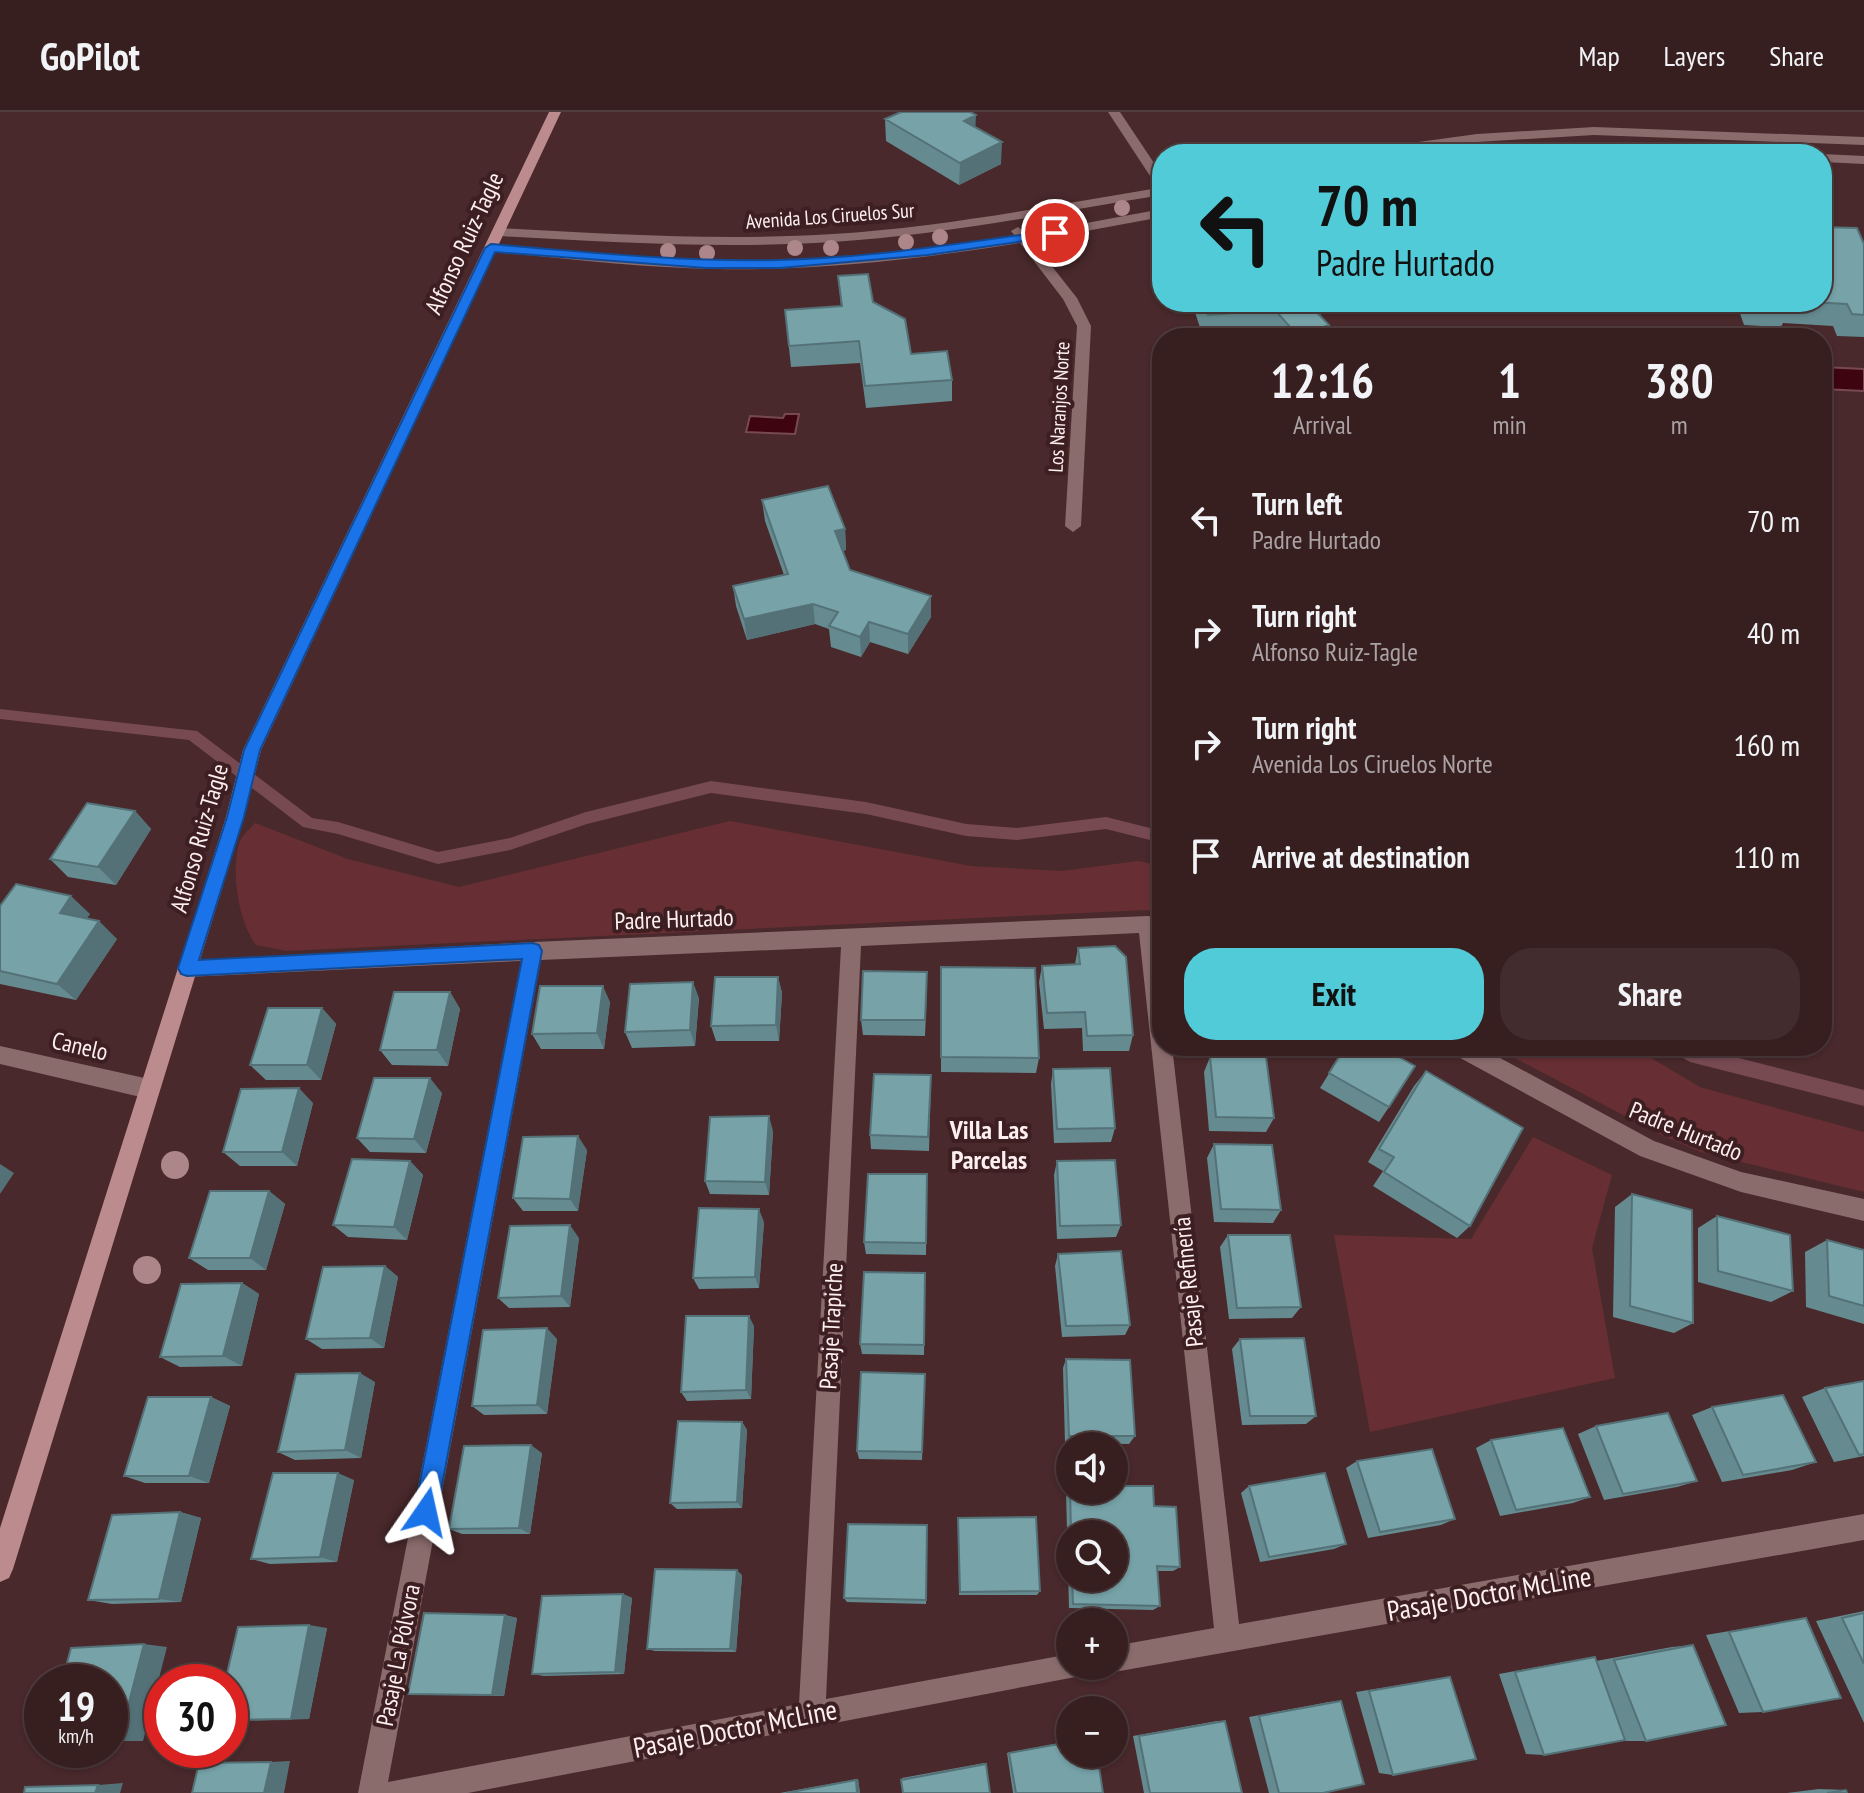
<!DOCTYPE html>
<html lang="en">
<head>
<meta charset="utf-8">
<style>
  body { margin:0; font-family:"PT Sans Narrow",sans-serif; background:#422c2d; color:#f1f3f6; height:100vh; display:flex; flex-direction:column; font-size:30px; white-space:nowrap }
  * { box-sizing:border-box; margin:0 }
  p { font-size:26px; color:#aaa2a5 }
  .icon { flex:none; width:44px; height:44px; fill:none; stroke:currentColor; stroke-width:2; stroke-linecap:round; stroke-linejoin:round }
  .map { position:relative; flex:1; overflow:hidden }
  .panel { position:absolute; left:1152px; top:216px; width:680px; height:728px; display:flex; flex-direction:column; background:#371f20; border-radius:32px; box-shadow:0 2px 6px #0004,0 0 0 2px #513d3e }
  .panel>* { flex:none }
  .hud { position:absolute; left:1152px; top:32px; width:680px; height:168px; border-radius:32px; box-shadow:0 2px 6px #0004,0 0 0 2px #513d3e; background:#52cbd9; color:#111; overflow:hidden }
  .buttons { position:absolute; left:1056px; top:1320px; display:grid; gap:16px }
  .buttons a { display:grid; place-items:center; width:72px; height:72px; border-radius:50%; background:#371f20; box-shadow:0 2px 6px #0004,0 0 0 2px #513d3e; font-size:40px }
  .speed { position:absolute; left:24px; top:1552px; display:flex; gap:16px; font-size:40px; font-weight:700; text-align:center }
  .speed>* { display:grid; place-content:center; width:104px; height:104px; border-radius:50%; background:#371f20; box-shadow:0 2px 6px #0004,0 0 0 2px #513d3e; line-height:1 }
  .speed small { font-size:20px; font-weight:400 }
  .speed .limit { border:12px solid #d22; background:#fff; color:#111 }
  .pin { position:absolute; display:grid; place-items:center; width:68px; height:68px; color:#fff; margin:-34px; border:4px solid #fff; border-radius:50%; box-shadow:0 2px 8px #0007 }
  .me { position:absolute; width:88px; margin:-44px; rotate:11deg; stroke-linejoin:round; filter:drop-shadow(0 0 6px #0008) }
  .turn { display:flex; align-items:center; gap:28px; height:168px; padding:0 32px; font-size:36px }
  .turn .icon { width:104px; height:104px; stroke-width:2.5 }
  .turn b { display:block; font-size:56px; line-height:68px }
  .eta { display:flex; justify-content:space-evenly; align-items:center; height:136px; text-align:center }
  .eta b { font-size:48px; font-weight:600; line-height:56px }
  .action { display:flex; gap:16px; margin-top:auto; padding:16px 32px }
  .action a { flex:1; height:92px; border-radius:32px; background:#52cbd9; color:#111; font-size:32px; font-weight:600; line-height:92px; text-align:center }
  .action a+a { background:#422c2d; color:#f1f3f6 }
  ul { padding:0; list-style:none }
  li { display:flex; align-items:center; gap:24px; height:112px; padding:0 32px }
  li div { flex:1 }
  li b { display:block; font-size:30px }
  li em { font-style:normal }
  header { display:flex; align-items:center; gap:48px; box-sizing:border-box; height:112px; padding:0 40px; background:#371f20; border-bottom:2px solid #513d3e }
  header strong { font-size:38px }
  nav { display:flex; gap:44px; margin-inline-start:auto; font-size:28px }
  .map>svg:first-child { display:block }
  .green { fill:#672f33 }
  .water { fill:#3e040f; stroke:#774a52; stroke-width:2 }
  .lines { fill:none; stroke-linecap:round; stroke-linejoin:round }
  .stream { fill:#774a52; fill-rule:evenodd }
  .street { fill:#8b6c6d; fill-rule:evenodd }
  .secondary { fill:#bc8b8d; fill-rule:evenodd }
  .tree { fill:#ac8688 }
  .wall { fill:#658b90; fill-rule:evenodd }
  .shaded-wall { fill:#537176 }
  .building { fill:#76a2a8; stroke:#537176; stroke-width:2 }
  .route { fill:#1a73e8; stroke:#114b97; stroke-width:2 }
  .labels { text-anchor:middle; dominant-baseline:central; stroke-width:8; stroke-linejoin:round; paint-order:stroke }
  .far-street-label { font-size:20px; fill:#fdeff0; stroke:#3e1f21 }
  .street-label { font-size:24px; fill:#fdeff0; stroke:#3e1f21 }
  .neighbourhood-label { font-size:26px; font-weight:bold; fill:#fdeff0; stroke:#3e1f21 }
  .near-street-label { font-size:28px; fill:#fdeff0; stroke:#3e1f21 }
</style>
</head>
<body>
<header>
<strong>GoPilot</strong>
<nav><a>Map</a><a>Layers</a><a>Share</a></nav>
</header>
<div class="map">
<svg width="1864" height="1681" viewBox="0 0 1864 1681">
  <rect width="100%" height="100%" fill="#49292b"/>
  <!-- green -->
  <path class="green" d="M730,709L971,754L1062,759L1138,749L1162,754V800L1145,798L287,839L256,833C238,808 231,761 239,731C241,724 250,717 255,711L348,747L459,775Z
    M1492,934H1631L1700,975L1864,1020V1080L1701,1040L1661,1023Z
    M1533,1025L1612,1063L1592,1136L1615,1266L1370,1320L1334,1123L1471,1127Z"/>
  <!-- water -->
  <path class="water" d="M1822,255L1864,257V279L1822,277Z
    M785,302H799L795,322L746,320L750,304L783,306Z"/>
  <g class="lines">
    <!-- stream -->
    <path class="stream" d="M0,597L197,619L312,706L338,710L438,740L510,726L586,700L711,669L866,690L966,712L1017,716L1106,705L1162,719V731L1106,717L1017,728L966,724L866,702L711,681L587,712L510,738L438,752L338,722L303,715L189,628L0,607Z
      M1669,934H1692L1864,978V994L1690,950L1671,939Z"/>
    <!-- street -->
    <path class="street" d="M1108,0H1120L1162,63V83C1052,101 943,123 832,130C720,137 609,130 498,124L491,120L498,116C609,122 721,129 833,122C942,115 1050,94 1158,76Z
      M1594,15L1864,25V33L1594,23L1477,30L1388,42H1354L1360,38L1477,22Z
      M1646,34L1731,38L1737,42H1532L1538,38Z
      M1822,42L1864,44V52L1822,50Z
      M1162,97V105L1032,129L1077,186L1091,214L1081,414L1073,420L1065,414L1077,214L1063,187L1020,131C920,147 818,159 716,157C641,156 566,146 491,140L484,136L491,132C566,138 641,148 717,149C816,150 916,140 1015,124L1011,119L1018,115L1027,122Z
      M1148,804L1162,806V822H1159L1162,934H1172L1239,1512L1864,1402V1428L1114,1560L1105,1556L1104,1554H1114V1534L1214,1516L1139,821L861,834L826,1587L1070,1542V1554H1090L1086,1563L468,1681H358L521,849L187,865L180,862L177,856L180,850L533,830ZM841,835L799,1592L388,1670L541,848Z
      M0,934L149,967L157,970L160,977L157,984L149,987L0,952Z
      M1448,934H1478L1654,1029L1741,1060L1864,1087V1109L1741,1080L1640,1044L1451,941Z"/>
    <!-- secondary -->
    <path class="secondary" d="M549,0H561L261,638L244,705L13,1457L9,1466L0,1470V1416L226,705L243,638Z"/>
  </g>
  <!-- trees -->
  <g class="tree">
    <circle cx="1122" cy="96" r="8"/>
    <circle cx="1063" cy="107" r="8"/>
    <circle cx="940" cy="125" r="8"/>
    <circle cx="906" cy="130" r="8"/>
    <circle cx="795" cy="136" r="8"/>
    <circle cx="831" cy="136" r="8"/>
    <circle cx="668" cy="139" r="8"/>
    <circle cx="707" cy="141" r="8"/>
    <circle cx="175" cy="1053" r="14"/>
    <circle cx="147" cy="1158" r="14"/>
  </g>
  <!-- wall -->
  <path class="wall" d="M973,2L975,15L1001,52L959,73L886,29L885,7Z
    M1822,115L1864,132V225L1837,224L1833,214L1783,211L1781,215L1744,213L1736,190H1822Z
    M838,164L873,190L911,242L952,268V289L866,296L860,251L791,255L785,198L841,194Z
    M1193,190H1339L1338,194L1319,203L1329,213L1325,226H1275L1269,220L1203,225L1193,194Z
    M762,388L845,417L846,438L843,439L850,458L931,484V505L908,542L870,530L861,545L831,535L829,517L815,512L747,528L736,494L733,474L784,463L765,409Z
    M135,699L151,717L116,773L68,765L50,747Z
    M0,793L90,802L86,807L117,827L76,888L0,872Z
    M1078,836L1133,923L1129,939H1083L1082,916L1044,917L1039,870L1042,854L1075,852Z
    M941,855L1039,946L1036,961L941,960Z
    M778,865L782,881L779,929H716L711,914Z
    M927,877L925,924L863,923L861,908Z
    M450,880L460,897L448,954L392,953L380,938Z
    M699,886L695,934L632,936L625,920Z
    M610,890L604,937H541L532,922Z
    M322,896L336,912L321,968H266L250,953Z
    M1200,934H1256L1254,937Z
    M1346,934L1389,995L1379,1010L1320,976Z
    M1210,945L1274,1006L1266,1020L1209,1019L1204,960Z
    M1053,957L1115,1016L1111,1030L1054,1031L1051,972Z
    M1426,959L1470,1114L1457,1126L1373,1074L1383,1059L1368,1050L1414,974Z
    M931,963L929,1039L871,1037L870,1023Z
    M442,981L426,1041L370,1040L357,1026Z
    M313,991L297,1054H240L223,1040Z
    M773,1019L769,1083L710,1082L705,1069Z
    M1214,1032L1281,1098L1273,1111L1214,1110L1207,1046Z
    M587,1038L578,1099H523L513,1086Z
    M410,1049L423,1063L407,1128L348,1125L333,1113Z
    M1057,1049L1121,1113L1116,1125L1057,1127L1054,1063Z
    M927,1062L926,1143L866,1142L864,1130Z
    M269,1079L285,1092L266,1158H208L189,1146Z
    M1632,1082L1693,1211L1674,1221L1613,1205L1615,1095Z
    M1717,1104L1793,1179L1771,1190L1698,1170V1116Z
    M764,1110L759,1176L699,1177L693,1166Z
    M1228,1123L1301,1195L1292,1206L1229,1207L1220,1135Z
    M579,1126L570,1195L509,1196L498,1186Z
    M1827,1128L1864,1138V1212L1806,1195L1805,1140Z
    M1058,1142L1130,1213L1125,1223L1062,1225L1055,1154Z
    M385,1154L398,1165L384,1236L322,1237L306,1227Z
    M925,1161L924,1243L862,1242L860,1232Z
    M242,1171L259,1182L242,1254L180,1255L160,1245Z
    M754,1214L751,1287L687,1289L681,1280Z
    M557,1227L547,1302L484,1303L472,1294Z
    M1240,1227L1316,1304L1306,1312L1242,1313L1232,1237Z
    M1066,1247L1135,1324L1129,1332L1065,1331L1063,1256Z
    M1864,1269V1344L1834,1350L1802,1285L1825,1276Z
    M375,1270L361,1346L295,1348L278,1340Z
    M925,1271L922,1348L859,1347L857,1339Z
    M211,1285L230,1294L209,1371H145L124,1364Z
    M1712,1295L1816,1350L1792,1358L1722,1370L1692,1303Z
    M742,1310L747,1318L742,1396L677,1397L670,1391Z
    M1596,1314L1697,1369L1677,1375L1604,1388L1578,1322Z
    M1491,1328L1590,1385L1573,1391L1500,1404L1476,1336Z
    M542,1341L530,1422H462L449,1417Z
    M1357,1349L1455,1407L1441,1413L1368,1426L1346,1356Z
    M354,1368L337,1450L270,1452L251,1447Z
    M1070,1373L1154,1394L1180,1455L1173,1459H1157L1160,1494L1153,1498L1069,1496L1066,1379ZM1070,1422H1114V1466H1070Z
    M1249,1374L1346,1432L1334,1437L1260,1450L1241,1381Z
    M180,1400L201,1406L181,1490L112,1492L88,1488Z
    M958,1406L1040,1479L1037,1483H959Z
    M927,1413L926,1492L847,1490L844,1486Z
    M742,1463L736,1540L655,1539L647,1537Z
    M623,1482L632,1486L624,1562L544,1564L532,1562Z
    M1864,1499V1611L1816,1509Z
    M505,1503L517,1506L504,1584L408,1582Z
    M1806,1506L1763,1600L1739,1601L1706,1523Z
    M327,1516L309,1607L230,1609Z
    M1693,1533L1646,1629H1625V1628L1544,1643L1526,1642L1499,1562L1576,1548L1595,1545L1596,1549L1672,1535Z
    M1450,1565L1393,1663L1379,1661L1356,1580Z
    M1341,1589L1323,1681H1269L1249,1605L1329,1590Z
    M1217,1609H1225L1242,1681H1144L1133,1624Z
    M1070,1629V1642L1103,1681H1013L1007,1641Z
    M984,1651L986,1652L901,1668L902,1666Z
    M858,1667L860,1681H780Z
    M1819,1677L1846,1678L1847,1681H1787Z"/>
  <!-- shaded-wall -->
  <path class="shaded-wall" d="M959,0H973V4L976,3L975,24L963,30Z
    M1002,30L1001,52L959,73L960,51Z
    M1307,190H1339L1338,194L1301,212Z
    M1329,213L1325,226H1297L1298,224Z
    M845,417L846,438L836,440L835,419Z
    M931,484V505L908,542V522Z
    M813,492L815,512L747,528L744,507Z
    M869,510L870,530L861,545L860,525Z
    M135,699L151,717L116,773L98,755Z
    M71,784L90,802L79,818L60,801Z
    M99,809L117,827L76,888L57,872Z
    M778,865L782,881L779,929L776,913Z
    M693,870L699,886L695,934L690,918Z
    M603,874L610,890L604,937L597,921Z
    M450,880L460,897L448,954L437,938Z
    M322,896L336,912L321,968L307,953Z
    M430,966L442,981L426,1041L414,1027Z
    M299,976L313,991L297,1054L282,1040Z
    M769,1004L773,1019L769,1083L765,1070Z
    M578,1024L587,1038L578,1099L570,1087Z
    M410,1049L423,1063L407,1128L394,1115Z
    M0,1052L14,1061L0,1082Z
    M269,1079L285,1092L266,1158L250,1146Z
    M759,1097L764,1110L759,1176L755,1165Z
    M570,1113L579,1126L570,1195L561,1184Z
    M385,1154L398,1165L384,1236L370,1226Z
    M242,1171L259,1182L242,1254L223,1244Z
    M749,1204L754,1214L751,1287L746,1278Z
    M547,1216L557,1227L547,1302L537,1293Z
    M360,1261L375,1270L361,1346L345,1338Z
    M211,1285L230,1294L209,1371L189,1364Z
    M742,1310L747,1318L742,1396L737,1390Z
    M531,1333L542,1341L530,1422L519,1416Z
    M338,1361L354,1368L337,1450L320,1445Z
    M180,1400L201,1406L181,1490L159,1487Z
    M737,1458L742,1463L736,1540L730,1537Z
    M623,1482L632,1486L624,1562L615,1560Z
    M505,1503L517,1506L504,1584L492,1583Z
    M309,1513L327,1516L309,1607H291Z
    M144,1532L167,1535L143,1629H119Z
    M290,1649L284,1681H264L271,1650Z
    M858,1667L860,1681H857L856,1668Z
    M123,1671L120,1681H95L98,1673Z"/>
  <!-- building -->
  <path class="building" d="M901,0H970L976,3L964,9L1002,30L960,51L885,7Z
    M1822,115L1857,116L1864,132V203L1852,202L1847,192L1808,190H1822V153H1829L1822,137Z
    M868,162L873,190L905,207L911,242L947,239L952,268L865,274L859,229L789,234L785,198L842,194L838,164Z
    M1203,190H1307L1329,213L1298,224L1275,198L1208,203Z
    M1756,190H1792L1794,193L1757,191Z
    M828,374L845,417L835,419L850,458L931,484L908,522L869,510L860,525L829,514L838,500L813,492L744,507L733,474L788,462L762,388Z
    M87,691L135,699L98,755L50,747Z
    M16,772L71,784L60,801L99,809L57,872L0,859V794Z
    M1115,834L1126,845L1133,923L1087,924L1085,900L1047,901L1042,854L1080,852L1078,836Z
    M941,855L1035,856L1039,946L941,945Z
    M863,859L927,860L925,908H861Z
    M715,865H778L776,913L711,914Z
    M693,870L690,918L625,920L630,872Z
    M540,874H603L597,921L532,922Z
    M394,880H450L437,938H380Z
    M268,896H322L307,953H250Z
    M1346,934H1379L1415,954L1389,995L1329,961Z
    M1210,945H1266L1274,1006L1216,1005Z
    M1110,956L1115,1016L1057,1017L1053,957Z
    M1426,959L1523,1016L1470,1114L1384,1060L1394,1045L1379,1037Z
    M874,962L931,963L928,1025L870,1023Z
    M374,966H430L414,1027L357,1026Z
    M299,976L282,1040H223L241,977Z
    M769,1004L765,1070L705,1069L710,1005Z
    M578,1024L570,1087L513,1086L523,1025Z
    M1214,1032L1272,1033L1281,1098L1221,1097Z
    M352,1047L410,1049L394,1115L333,1113Z
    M1115,1048L1121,1113L1060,1114L1057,1049Z
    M868,1062H927L926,1131L864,1130Z
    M210,1079H269L250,1146H189Z
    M1632,1082L1692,1098L1693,1211L1630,1194Z
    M699,1096L759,1097L755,1165L693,1166Z
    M1717,1104L1790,1123L1793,1179L1718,1159Z
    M570,1113L561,1184L498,1186L510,1114Z
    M1228,1123H1290L1301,1195L1237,1196Z
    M1827,1128L1864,1138V1194L1829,1184Z
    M1121,1139L1130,1213L1066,1214L1058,1142Z
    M385,1154L370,1226L306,1227L323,1155Z
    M864,1160L925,1161L924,1233L860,1232Z
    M242,1171L223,1244L160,1245L181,1172Z
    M686,1204H749L746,1278L681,1280Z
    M547,1216L537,1293L472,1294L483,1218Z
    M1304,1226L1316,1304H1250L1240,1227Z
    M1066,1247L1130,1248L1135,1324H1069Z
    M861,1260L925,1262L922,1340L857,1339Z
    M360,1261L345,1338L278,1340L296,1262Z
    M1864,1269V1342L1859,1343L1825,1276Z
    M1783,1283L1816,1350L1743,1363L1712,1295Z
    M148,1285H211L189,1364H124Z
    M1668,1301L1697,1369L1623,1382L1596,1314Z
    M678,1309L742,1310L737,1390L670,1391Z
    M1563,1316L1590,1385L1516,1398L1491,1328Z
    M531,1333L519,1416L449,1417L464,1334Z
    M1432,1337L1455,1407L1380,1420L1357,1349Z
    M273,1361H338L320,1445L251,1447Z
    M1325,1361L1346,1432L1269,1445L1249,1374Z
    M1070,1373V1378H1114V1374H1153L1154,1394L1176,1395L1180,1455L1157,1454L1160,1494L1073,1492L1072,1466H1114V1422H1071Z
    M180,1400L159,1487L88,1488L112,1403Z
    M1036,1405L1040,1479L960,1480L958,1406Z
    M848,1412L927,1413L926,1488L844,1486Z
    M655,1457L737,1458L730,1537H647Z
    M623,1482L615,1560L532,1562L542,1484Z
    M424,1501L505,1503L492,1583L408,1582Z
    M1864,1501V1552L1842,1506Z
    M1806,1506L1841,1586L1763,1600L1729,1520Z
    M309,1513L291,1607L230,1608V1570H225L238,1515Z
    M144,1532L119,1629L110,1630V1570H62L71,1536Z
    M1693,1533L1726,1613L1646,1629L1614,1548Z
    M1595,1545L1625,1628L1544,1643L1515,1560Z
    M1450,1565L1476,1647L1393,1663L1369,1579Z
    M1341,1589L1364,1672L1323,1681H1279L1259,1604Z
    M1225,1609L1242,1681H1150L1139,1624Z
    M1070,1630V1642H1097L1103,1681H1016L1009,1641Z
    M271,1650L264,1681H192L199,1651Z
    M986,1652L990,1681H903L901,1668Z
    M856,1668L857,1681H786Z
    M98,1673L95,1681H24L25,1675Z
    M1846,1678L1847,1681H1827Z"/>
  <!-- route -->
  <path class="route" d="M1055,118L1061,121L1059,124L928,143L780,156H706L495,140L260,638L244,705L199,848L533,831L539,833L542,839L437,1400L434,1408L426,1412L417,1408L414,1400L522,847L187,864L181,862L178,856L227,705L244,638L485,136L491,132C586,140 681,150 777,148C870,146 963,131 1055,118Z"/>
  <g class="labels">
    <!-- far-street labels -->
    <g class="far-street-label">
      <text transform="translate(830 104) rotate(-4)">Avenida Los Ciruelos Sur</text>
      <text transform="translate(1059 295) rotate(-87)">Los Naranjos Norte</text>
    </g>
    <!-- street labels -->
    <g class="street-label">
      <text transform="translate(464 131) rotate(-65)">Alfonso Ruiz-Tagle</text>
      <text transform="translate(199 726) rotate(-74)">Alfonso Ruiz-Tagle</text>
      <text transform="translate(674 807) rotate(-2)">Padre Hurtado</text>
      <text transform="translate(80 934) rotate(13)">Canelo</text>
      <text transform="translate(1686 1019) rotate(22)">Padre Hurtado</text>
      <text transform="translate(1188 1170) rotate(-96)">Pasaje Refinería</text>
      <text transform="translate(831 1214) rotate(-87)">Pasaje Trapiche</text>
      <text transform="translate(398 1543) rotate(-79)">Pasaje La Pólvora</text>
    </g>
    <!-- neighbourhood labels -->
    <g class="neighbourhood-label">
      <text x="989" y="1017">Villa Las<tspan x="989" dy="30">Parcelas</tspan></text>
    </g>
    <!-- near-street labels -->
    <g class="near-street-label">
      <text transform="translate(1489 1481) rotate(-10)">Pasaje Doctor McLine</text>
      <text transform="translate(735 1616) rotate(-11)">Pasaje Doctor McLine</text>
    </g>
  </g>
</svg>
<div class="buttons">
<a><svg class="icon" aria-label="sound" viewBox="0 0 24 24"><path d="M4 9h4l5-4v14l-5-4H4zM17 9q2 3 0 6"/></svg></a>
<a><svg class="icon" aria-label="search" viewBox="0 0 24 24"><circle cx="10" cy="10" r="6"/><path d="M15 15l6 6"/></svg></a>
<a>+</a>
<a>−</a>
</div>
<div class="speed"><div>19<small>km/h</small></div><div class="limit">30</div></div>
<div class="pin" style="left:1055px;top:121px;background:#d93025"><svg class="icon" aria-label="arrive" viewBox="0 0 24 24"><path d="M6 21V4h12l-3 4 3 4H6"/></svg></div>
<svg class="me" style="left:426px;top:1400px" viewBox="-20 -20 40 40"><path d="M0-17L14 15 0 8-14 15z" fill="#1a73e8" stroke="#fff" stroke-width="4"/></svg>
<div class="hud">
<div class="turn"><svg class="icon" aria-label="left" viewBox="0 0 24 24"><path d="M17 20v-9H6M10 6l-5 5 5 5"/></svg><div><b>70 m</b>Padre Hurtado</div></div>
</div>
<section class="panel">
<div class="eta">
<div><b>12:16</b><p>Arrival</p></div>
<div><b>1</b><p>min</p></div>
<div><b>380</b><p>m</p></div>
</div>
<ul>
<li><svg class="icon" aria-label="left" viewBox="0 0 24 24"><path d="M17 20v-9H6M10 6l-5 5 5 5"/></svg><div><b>Turn left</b><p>Padre Hurtado</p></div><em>70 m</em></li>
<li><svg class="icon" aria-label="right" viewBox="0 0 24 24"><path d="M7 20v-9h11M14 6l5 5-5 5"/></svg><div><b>Turn right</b><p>Alfonso Ruiz-Tagle</p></div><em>40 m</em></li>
<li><svg class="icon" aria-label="right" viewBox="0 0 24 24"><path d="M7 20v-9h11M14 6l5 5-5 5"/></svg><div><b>Turn right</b><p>Avenida Los Ciruelos Norte</p></div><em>160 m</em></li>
<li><svg class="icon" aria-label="arrive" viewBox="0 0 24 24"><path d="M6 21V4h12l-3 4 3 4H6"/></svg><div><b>Arrive at destination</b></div><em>110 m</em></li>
</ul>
<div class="action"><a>Exit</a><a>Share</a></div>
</section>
</div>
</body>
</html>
